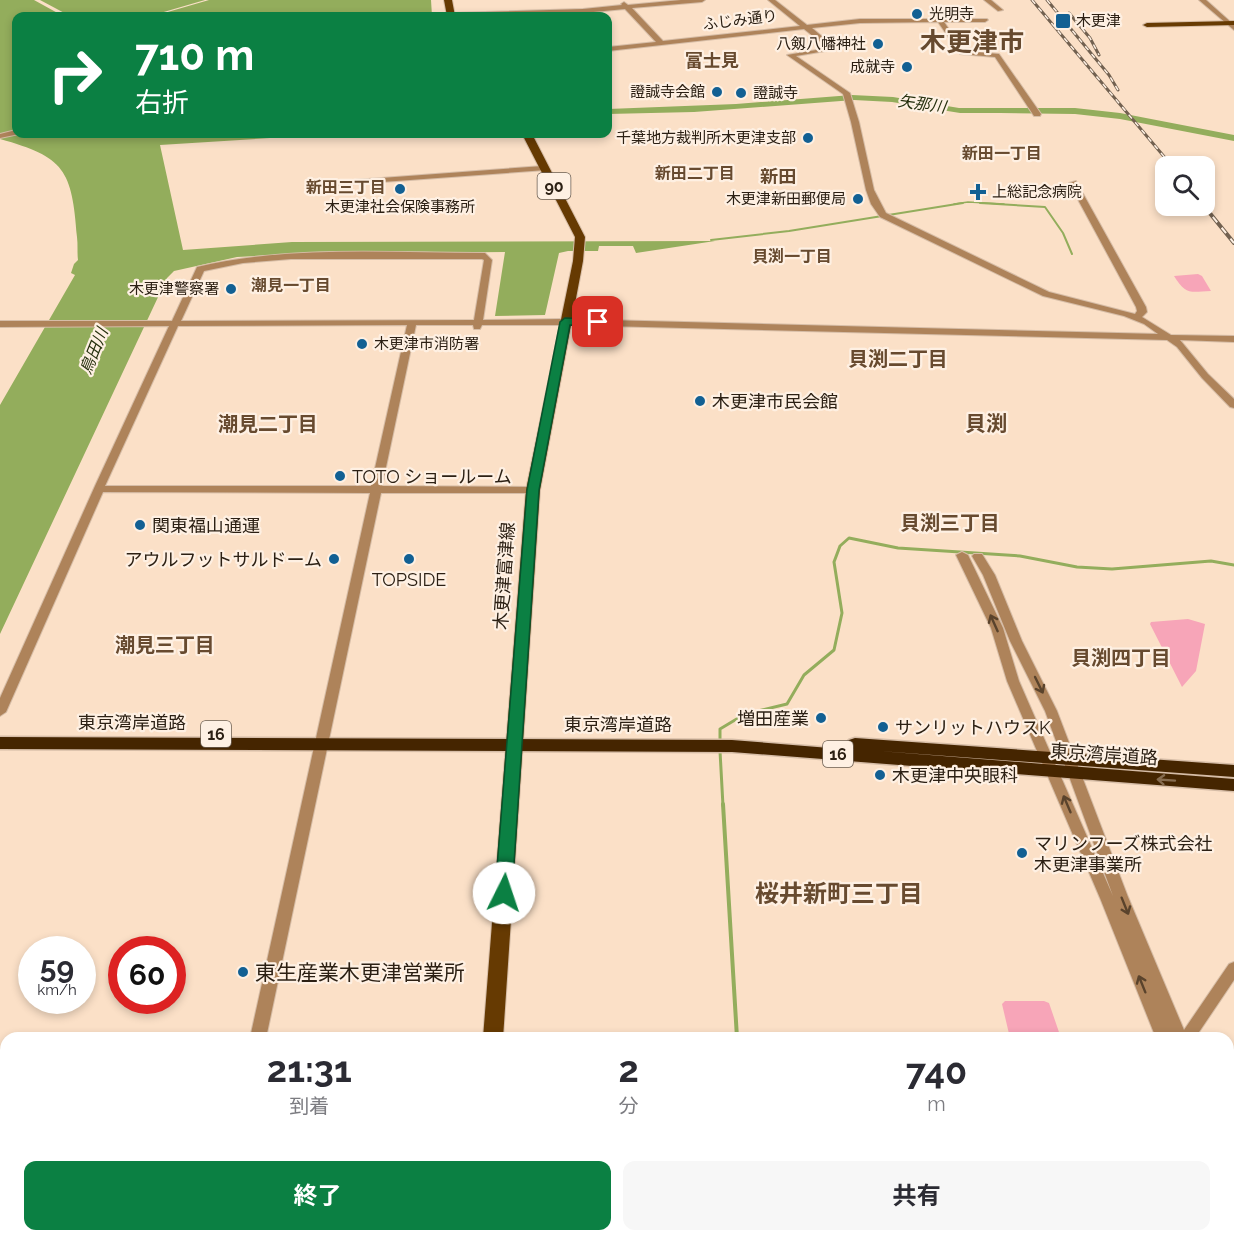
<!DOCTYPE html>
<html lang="ja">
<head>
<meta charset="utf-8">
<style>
  body { margin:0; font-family:Raleway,"Noto Sans JP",sans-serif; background:#f7f7f7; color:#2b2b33; height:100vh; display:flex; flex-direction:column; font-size:22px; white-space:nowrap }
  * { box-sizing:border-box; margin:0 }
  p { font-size:20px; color:#7c7c81 }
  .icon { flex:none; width:33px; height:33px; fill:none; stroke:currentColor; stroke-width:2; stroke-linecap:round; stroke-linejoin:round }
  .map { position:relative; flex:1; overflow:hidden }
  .details { position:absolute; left:0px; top:1032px; width:1234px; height:210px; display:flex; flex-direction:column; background:#fff; border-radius:18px 18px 0 0; box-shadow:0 3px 9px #0003 }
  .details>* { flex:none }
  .top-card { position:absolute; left:12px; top:12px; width:600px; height:126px; border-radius:12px; box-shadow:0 3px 9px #0003; background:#0b8043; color:#fff; overflow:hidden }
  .controls { position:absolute; left:1155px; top:156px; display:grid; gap:12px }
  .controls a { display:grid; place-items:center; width:60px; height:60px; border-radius:12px; background:#fff; box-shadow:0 3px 9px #0003; font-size:30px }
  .speed { position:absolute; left:18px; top:936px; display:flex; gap:12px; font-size:30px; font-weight:700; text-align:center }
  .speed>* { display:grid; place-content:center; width:78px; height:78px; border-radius:50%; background:#fff; box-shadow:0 3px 9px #0003; line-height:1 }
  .speed small { font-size:15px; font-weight:400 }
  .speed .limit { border:9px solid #d22; background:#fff; color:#111 }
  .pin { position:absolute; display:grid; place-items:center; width:51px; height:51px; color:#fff; margin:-26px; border-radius:12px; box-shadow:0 3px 9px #0006 }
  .me { position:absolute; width:66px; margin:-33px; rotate:4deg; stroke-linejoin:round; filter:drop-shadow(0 0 4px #0008) }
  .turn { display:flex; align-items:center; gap:21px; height:126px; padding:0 24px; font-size:27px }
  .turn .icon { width:78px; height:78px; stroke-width:2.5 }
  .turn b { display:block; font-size:42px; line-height:51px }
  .eta { display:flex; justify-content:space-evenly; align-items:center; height:102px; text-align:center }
  .eta b { font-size:36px; font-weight:700; line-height:42px }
  .action { display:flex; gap:12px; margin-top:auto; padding:12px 24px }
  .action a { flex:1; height:69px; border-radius:12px; background:#0b8043; color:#fff; font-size:24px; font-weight:700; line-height:69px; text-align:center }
  .action a+a { background:#f7f7f7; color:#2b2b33 }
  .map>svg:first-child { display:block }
  .green { fill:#f7a5b8 }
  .water { fill:#93ad5c }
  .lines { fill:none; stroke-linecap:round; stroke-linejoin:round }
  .stream-far3 { stroke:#93ad5c; stroke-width:1.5 }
  .stream-far2 { stroke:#93ad5c; stroke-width:2 }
  .stream-far1 { stroke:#93ad5c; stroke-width:3 }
  .stream { stroke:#93ad5c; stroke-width:4 }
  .river { fill:#93ad5c; fill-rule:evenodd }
  .minor-casing { stroke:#d6bda7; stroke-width:2 }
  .major-casing { stroke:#d6bda7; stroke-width:2 }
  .highway-casing { stroke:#d6bda7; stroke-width:3 }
  .minor { fill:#ae835a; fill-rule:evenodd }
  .major { fill:#663a02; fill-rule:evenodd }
  .highway { fill:#452500; fill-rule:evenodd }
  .rail-far1-casing { stroke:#726150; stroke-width:3 }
  .rail-casing { stroke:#726150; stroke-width:4 }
  .rail-far1 { stroke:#fef0e3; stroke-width:1.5; stroke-dasharray:5; stroke-linecap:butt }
  .rail { stroke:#fef0e3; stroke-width:2; stroke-dasharray:7; stroke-linecap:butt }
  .oneway { stroke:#5a432c }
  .oneway2 { stroke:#866c4f }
  .route { fill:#0b8043; stroke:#07532c; stroke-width:1.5 }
  .poi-dot { fill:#126093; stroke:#fef0e3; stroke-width:2 }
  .labels { text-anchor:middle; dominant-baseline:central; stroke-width:4.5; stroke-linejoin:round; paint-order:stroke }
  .far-poi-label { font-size:15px; fill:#2c2014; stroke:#fef0e3; text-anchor:end }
  .far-street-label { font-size:15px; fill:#2c2014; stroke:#fef0e3 }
  .far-water-label { font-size:16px; font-style:italic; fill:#27310f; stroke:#fef0e3 }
  .far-neighbourhood-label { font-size:16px; font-weight:bold; fill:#674a2f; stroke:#fef0e3 }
  .shield { fill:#fef0e3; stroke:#6b5e52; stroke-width:1.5 }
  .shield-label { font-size:16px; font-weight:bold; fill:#2c2014 }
  .far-quarter-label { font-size:18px; font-weight:bold; fill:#674a2f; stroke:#fef0e3 }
  .poi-label { font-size:18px; fill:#2c2014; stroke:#fef0e3; text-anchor:start }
  .street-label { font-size:18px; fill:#2c2014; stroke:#fef0e3 }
  .neighbourhood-label { font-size:20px; font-weight:bold; fill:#674a2f; stroke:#fef0e3 }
  .quarter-label { font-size:21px; font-weight:bold; fill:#674a2f; stroke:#fef0e3 }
  .near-poi-label { font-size:21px; fill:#2c2014; stroke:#fef0e3; text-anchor:start }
  .near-neighbourhood-label { font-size:24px; font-weight:bold; fill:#674a2f; stroke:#fef0e3 }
  .far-town-label { font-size:26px; font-weight:bold; fill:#674a2f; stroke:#fef0e3 }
</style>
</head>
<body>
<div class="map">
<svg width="1234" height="1242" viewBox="0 0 1234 1242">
  <rect width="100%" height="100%" fill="#fbe0c7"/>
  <!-- green -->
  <path class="green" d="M1198,274L1202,276L1211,291C1189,292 1186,295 1174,276Z
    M1188,619L1205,624L1196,671L1182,687L1150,624L1151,622Z
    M1005,1001H1044L1049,1003L1061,1038H1010L1002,1004Z"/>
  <!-- water -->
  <path class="water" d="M0,0H34L63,16H16V134H333L160,145L183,250L292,242L715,241L636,253L633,246H599L598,251H568L559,253L545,315L495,316L505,252L291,254L237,257L174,271L167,278L0,634V405L75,275L71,273L74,264L78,260C77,252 78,245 77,237C72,170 65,157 0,139Z
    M40,0H205L150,16H70Z
    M209,0H431L432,16H154Z
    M852,95L893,97L959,108H1027L1030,113H960L892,102L854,100L694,112L608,114V109L736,104Z"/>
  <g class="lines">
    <!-- stream-far3 -->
    <path class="stream-far3" d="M954,204L968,202L1004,204"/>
    <!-- stream-far2 -->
    <path class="stream-far2" d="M980,203L1045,207L1063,233L1072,254
      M711,240L789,231L963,203"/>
    <!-- stream-far1 -->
    <path class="stream-far1" d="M720,744V729L745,714L787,704L804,675L834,650L842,613L834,562L840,546L849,538L898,548L1020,556L1077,567L1112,569L1211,561L1234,565
      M720,751L723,806"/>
    <!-- stream -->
    <path class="stream" d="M723,804L737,1038
      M1005,1242L1006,1236"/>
    <!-- river -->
    <path class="river" d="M1004,108H1075L1120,113L1234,135V141L1120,119L1075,114L1000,113V109Z"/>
    <defs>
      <path id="minor" d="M681,0H705L702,2L632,8L663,41L800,26L768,0H775L807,25L860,19H987L988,20L985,22H944L964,51L999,54L1041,114L1040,116H1034L995,57L960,54L938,22L860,23L812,28L837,49L796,56L850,93L859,122L874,190L886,213L1049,292L1135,314L1137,311L1136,307L1069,183L1076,181L1146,307L1147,312L1142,317L1171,335L1234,336V342L1180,340L1208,374L1234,399V408L1230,407L1202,378L1177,347L1167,340L565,325H482L480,329H474L473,325H416L382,486L533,487L538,490L533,493H381L266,1038H250L370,493L103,492L6,712L0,716V698L95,486L169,326L0,327V321H172L197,267C289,245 390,253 485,253L492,260L483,320L565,319L1158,334L1144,324L1124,316L1043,296L880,217L871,204L866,190L851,122L843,94L787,55L828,48L804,29L608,51V47L656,42L625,9L583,13L466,16L448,15L451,13L583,9L622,5L621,4L624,2L628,5ZM291,259H482L484,260L474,320L181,321L204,271L243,263ZM407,325L371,486H105L178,326Z
        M984,0H991L1003,10L998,11Z
        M1199,0H1206L1234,25V30Z
        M16,130V134H19L0,138V134Z
        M543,166H546V170L327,186L323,184L327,182Z
        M962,552L968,555L1003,628L1019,681L1113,896L1045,711L1010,641L983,575L972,556L974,554H982L995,575L1022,641L1057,711L1128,897L1184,1030L1229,964L1234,962V980L1195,1038H1156L1100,898L1007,681L991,628L956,555Z
        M1228,1153L1234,1155V1180L1228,1178Z
        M1228,1190L1234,1192V1218L1228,1216Z
        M206,1236H224L222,1242H204Z"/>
      <path id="major" d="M444,0H452L455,16H447Z
        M1234,21V25L1147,27L1143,25L1147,23Z
        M522,134H532L585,237L583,261L540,490L503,1038H483L526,490L573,261L575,237Z
        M466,1236H488L487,1242H465Z"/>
      <path id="highway" d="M0,737L732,740L854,750L849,748L846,744L849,740L855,738L1234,765V777L879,751L1234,779V791L732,752L0,749Z"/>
    </defs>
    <!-- minor casing -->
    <use href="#minor" class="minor-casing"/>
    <!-- major casing -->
    <use href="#major" class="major-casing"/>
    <!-- highway casing -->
    <use href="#highway" class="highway-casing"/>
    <!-- minor -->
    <use href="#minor" class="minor"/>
    <!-- major -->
    <use href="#major" class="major"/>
    <!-- highway -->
    <use href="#highway" class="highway"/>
    <defs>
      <path id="rail-far1" d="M1032,0L1172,166
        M1047,0L1109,75L1118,90
        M1069,13L1090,38L1099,55"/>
      <path id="rail" d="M1204,206L1234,243"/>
    </defs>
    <!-- rail-far1 casing -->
    <use href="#rail-far1" class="rail-far1-casing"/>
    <!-- rail casing -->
    <use href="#rail" class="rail-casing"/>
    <!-- rail-far1 -->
    <use href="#rail-far1" class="rail-far1"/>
    <!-- rail -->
    <use href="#rail" class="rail"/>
  </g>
  <!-- one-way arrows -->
  <defs><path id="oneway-shaft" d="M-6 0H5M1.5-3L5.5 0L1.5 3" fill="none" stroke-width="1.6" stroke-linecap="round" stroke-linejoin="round" transform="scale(1.5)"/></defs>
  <g class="oneway">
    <use href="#oneway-shaft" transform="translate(994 623) rotate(-114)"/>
    <use href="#oneway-shaft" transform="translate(1039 685) rotate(64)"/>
    <use href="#oneway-shaft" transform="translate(1067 804) rotate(-113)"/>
    <use href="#oneway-shaft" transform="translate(1125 906) rotate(68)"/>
    <use href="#oneway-shaft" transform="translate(1142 984) rotate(-112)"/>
  </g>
  <use class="oneway2" href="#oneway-shaft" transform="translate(1166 780) rotate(-176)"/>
  <!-- route -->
  <path class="route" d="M565,318L598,319L603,322L598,326L570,325L539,490L512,893L509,898H498L495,893L527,490L560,322Z"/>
  <!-- markers -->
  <g class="poi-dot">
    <circle cx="917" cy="14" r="6"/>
    <rect x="1055" y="13" width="16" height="16" rx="3"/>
    <circle cx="878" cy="44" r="6"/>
    <circle cx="907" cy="67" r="6"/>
    <circle cx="717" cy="92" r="6"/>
    <circle cx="741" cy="93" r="6"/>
    <circle cx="808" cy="138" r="6"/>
    <circle cx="400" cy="189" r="6"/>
    <path d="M975 183h6v6h6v6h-6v6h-6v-6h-6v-6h6z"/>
    <circle cx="858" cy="199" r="6"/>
    <circle cx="231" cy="289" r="6"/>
    <circle cx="362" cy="344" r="6"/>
    <circle cx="700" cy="401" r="6"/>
    <circle cx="340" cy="476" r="6"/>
    <circle cx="140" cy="525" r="6"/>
    <circle cx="334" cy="559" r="6"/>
    <circle cx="409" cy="559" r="6"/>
    <circle cx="821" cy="718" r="6"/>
    <circle cx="883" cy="727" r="6"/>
    <circle cx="880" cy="775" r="6"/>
    <circle cx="1022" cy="853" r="6"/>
    <circle cx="243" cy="972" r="6"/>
  </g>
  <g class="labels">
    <!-- far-poi labels -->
    <g class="far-poi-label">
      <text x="929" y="14" text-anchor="start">光明寺</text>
      <text x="1076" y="21" text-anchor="start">木更津</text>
      <text x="866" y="44">八剱八幡神社</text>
      <text x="895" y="67">成就寺</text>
      <text x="705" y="92">證誠寺会館</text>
      <text x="753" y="93" text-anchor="start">證誠寺</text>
      <text x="796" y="138">千葉地方裁判所木更津支部</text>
      <text x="992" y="192" text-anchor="start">上総記念病院</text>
      <text x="846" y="199">木更津新田郵便局</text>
      <text x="400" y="207" text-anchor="middle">木更津社会保険事務所</text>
      <text x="219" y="289">木更津警察署</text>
      <text x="374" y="344" text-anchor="start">木更津市消防署</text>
    </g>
    <!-- far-street labels -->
    <g class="far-street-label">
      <text transform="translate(740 20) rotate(-7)">ふじみ通り</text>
    </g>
    <!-- far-water labels -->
    <g class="far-water-label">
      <text transform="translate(922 104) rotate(8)">矢那川</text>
      <text transform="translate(94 351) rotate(-68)">鳥田川</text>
    </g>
    <!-- far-neighbourhood labels -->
    <g class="far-neighbourhood-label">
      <text x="1002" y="153">新田一丁目</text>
      <text x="695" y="173">新田二丁目</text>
      <text x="346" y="187">新田三丁目</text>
      <text x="792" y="256">貝渕一丁目</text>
      <text x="291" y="285">潮見一丁目</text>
    </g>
    <!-- shield labels -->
    <g class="shield">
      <rect x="537.5" y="173" width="33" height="26" rx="4.5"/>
      <rect x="201" y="721" width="30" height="26" rx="4.5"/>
      <rect x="823" y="741" width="30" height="26" rx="4.5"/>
    </g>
    <g class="shield-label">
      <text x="554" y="186">90</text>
      <text x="216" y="734">16</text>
      <text x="838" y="754">16</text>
    </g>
    <!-- far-quarter labels -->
    <g class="far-quarter-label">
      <text x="712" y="60">富士見</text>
      <text x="778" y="176">新田</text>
    </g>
    <!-- poi labels -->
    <g class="poi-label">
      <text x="712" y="401">木更津市民会館</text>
      <text x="352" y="476">TOTO ショールーム</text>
      <text x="152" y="525">関東福山通運</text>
      <text x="322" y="559" text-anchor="end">アウルフットサルドーム</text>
      <text x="409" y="579" text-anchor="middle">TOPSIDE</text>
      <text x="809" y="718" text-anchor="end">増田産業</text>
      <text x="895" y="727">サンリットハウスK</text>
      <text x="892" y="775">木更津中央眼科</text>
      <text x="1034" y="843">マリンフーズ株式会社<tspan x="1034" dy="21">木更津事業所</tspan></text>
    </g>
    <!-- street labels -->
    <g class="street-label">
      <text transform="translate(504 576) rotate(-86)">木更津富津線</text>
      <text x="132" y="722">東京湾岸道路</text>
      <text x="618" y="724">東京湾岸道路</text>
      <text transform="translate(1104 754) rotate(4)">東京湾岸道路</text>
    </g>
    <!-- neighbourhood labels -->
    <g class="neighbourhood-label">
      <text x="898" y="359">貝渕二丁目</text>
      <text x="268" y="424">潮見二丁目</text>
      <text x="950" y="523">貝渕三丁目</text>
      <text x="165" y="645">潮見三丁目</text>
      <text x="1121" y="658">貝渕四丁目</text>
    </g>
    <!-- quarter labels -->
    <g class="quarter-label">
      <text x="986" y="423">貝渕</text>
    </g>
    <!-- near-poi labels -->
    <g class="near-poi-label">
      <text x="255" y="972">東生産業木更津営業所</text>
    </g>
    <!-- near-neighbourhood labels -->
    <g class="near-neighbourhood-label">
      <text x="839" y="893">桜井新町三丁目</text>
    </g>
    <!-- far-town labels -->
    <g class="far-town-label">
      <text x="972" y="42">木更津市</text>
    </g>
  </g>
</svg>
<div class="controls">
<a><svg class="icon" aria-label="search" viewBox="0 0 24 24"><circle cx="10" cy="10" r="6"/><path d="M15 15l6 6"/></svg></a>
</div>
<div class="speed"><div>59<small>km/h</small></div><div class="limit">60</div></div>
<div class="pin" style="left:598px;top:322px;background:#d93025"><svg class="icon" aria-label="arrive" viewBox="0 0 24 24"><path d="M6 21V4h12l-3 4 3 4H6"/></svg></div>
<svg class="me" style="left:504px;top:893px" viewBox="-20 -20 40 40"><circle r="19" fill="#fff"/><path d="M0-13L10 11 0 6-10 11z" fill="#0b8043"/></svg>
<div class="top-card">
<div class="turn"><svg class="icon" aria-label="right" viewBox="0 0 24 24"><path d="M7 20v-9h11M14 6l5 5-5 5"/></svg><div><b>710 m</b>右折</div></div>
</div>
<section class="details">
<div class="eta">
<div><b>21:31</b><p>到着</p></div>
<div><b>2</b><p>分</p></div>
<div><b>740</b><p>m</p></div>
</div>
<div class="action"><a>終了</a><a>共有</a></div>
</section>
</div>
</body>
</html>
